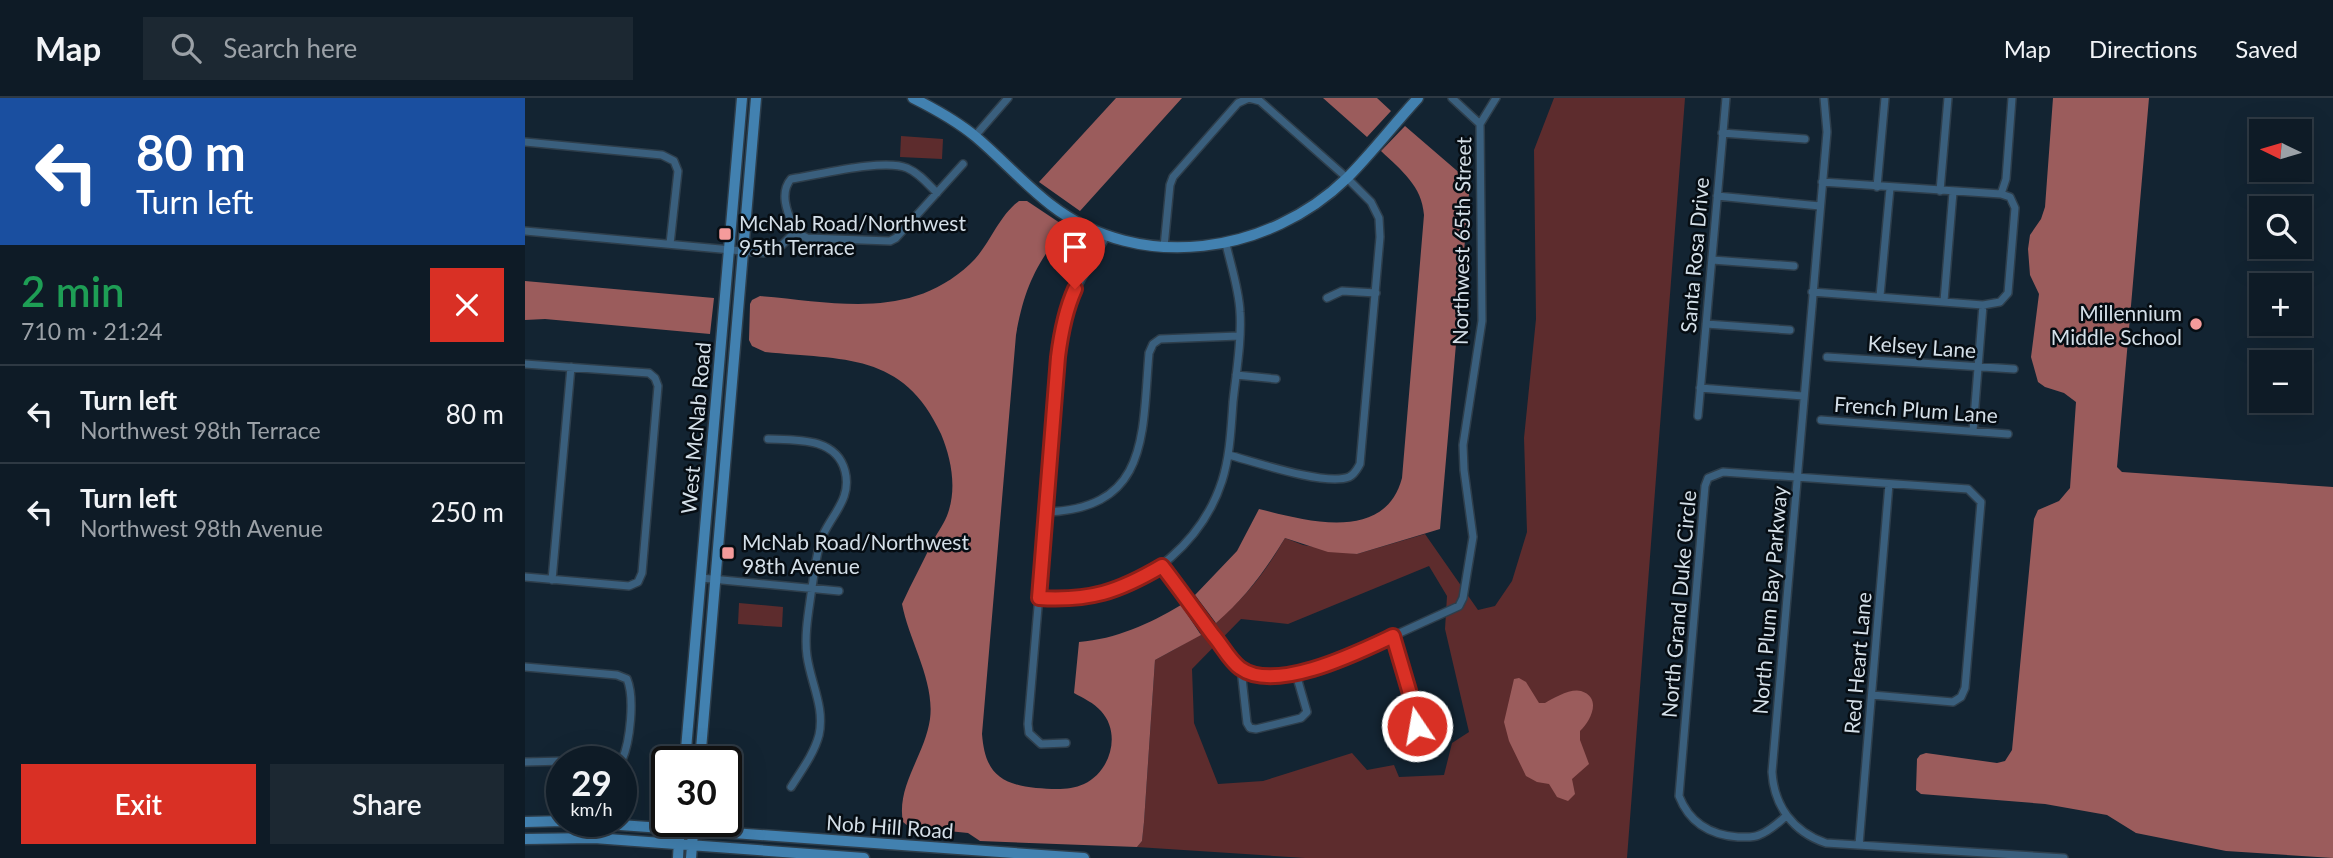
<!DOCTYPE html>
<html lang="en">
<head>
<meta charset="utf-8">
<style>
  body { margin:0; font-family:Lato,sans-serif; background:#1c2832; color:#f1f3f6; height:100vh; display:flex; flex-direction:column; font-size:26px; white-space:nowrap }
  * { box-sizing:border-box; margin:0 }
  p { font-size:23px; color:#9ba1a7 }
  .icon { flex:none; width:38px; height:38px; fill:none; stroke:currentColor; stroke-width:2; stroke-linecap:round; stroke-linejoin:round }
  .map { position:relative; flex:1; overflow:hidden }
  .sheet { display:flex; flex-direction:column; background:#0e1b26; width:525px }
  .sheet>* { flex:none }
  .banner { background:#1a4fa0; color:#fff; overflow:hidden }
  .needle { width:46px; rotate:275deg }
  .controls { position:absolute; left:1724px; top:21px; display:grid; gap:14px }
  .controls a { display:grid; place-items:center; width:63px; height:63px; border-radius:0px; background:#0e1b26; box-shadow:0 7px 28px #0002,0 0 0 2px #2e3943; font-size:35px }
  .speed { position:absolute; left:21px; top:648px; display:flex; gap:14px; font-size:35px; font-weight:700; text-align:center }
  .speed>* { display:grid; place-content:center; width:91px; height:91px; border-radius:50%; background:#0e1b26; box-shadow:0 7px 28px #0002,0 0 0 2px #2e3943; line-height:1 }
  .speed small { font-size:18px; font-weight:400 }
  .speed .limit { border:4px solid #111; border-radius:10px; background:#fff; color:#111 }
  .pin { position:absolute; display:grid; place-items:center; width:60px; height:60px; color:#fff; margin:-72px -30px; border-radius:50% 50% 50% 0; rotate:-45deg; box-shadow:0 0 7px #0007 }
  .pin .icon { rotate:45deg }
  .me { position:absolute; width:77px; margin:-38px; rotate:348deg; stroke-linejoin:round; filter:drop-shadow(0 0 5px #0008) }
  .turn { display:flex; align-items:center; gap:24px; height:147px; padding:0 21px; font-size:32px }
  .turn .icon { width:91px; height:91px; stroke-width:2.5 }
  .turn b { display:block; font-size:49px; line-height:60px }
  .round { display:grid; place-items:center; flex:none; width:74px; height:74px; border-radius:0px; background:#1c2832 }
  .headline { display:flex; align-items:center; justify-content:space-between; height:119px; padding:0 21px }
  h1 { font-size:42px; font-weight:600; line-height:52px; color:#1e9e55 }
  .primary-button { display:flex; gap:14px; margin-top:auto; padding:14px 21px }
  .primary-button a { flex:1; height:80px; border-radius:0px; background:#d93025; color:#fff; font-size:28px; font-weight:600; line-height:80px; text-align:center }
  .primary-button a+a { background:#1c2832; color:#f1f3f6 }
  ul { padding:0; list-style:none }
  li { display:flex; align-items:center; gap:21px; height:98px; padding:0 21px; border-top:2px solid #2e3943 }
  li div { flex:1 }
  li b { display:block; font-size:26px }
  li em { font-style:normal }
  header { display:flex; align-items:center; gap:42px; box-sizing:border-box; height:98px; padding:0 35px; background:#0e1b26; border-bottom:2px solid #2e3943 }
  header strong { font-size:33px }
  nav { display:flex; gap:38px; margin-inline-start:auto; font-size:24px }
  .search { width:490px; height:63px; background:#1c2832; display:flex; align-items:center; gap:18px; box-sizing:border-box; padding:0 24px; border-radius:0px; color:#9ba1a7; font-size:26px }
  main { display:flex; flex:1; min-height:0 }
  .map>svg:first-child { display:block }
  .green { fill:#5d2c2d; fill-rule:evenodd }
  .water { fill:#9b5c5c }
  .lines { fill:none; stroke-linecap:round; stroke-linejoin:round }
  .street-casing { stroke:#2e3e4b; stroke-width:10 }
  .secondary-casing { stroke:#2e3e4b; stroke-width:13 }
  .street { stroke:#3a5f7d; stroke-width:7 }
  .secondary { stroke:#4281b0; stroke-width:10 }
  .route-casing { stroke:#8d1f18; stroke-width:18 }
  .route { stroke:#d93025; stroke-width:12 }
  .poi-dot { fill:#f59b9b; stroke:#060d13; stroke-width:2.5 }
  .labels { text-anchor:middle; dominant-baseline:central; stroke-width:5; stroke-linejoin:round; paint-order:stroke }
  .poi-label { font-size:21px; fill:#d4dfe8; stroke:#060d13; text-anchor:start }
  .street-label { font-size:21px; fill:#d4dfe8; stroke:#060d13 }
</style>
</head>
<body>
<header>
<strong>Map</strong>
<div class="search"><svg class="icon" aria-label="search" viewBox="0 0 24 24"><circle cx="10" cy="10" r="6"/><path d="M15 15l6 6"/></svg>Search here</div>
<nav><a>Map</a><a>Directions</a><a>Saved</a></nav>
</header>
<main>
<section class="sheet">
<div class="banner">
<div class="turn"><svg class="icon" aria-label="left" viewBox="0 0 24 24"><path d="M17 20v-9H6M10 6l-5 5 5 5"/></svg><div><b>80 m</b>Turn left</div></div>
</div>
<div class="headline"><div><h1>2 min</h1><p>710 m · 21:24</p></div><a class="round" style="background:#d93025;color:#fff"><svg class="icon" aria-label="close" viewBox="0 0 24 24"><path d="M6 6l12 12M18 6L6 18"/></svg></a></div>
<ul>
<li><svg class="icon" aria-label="left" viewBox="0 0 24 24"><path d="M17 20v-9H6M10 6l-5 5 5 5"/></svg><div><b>Turn left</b><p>Northwest 98th Terrace</p></div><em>80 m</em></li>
<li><svg class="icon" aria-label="left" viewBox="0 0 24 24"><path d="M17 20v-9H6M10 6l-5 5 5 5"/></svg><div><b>Turn left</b><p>Northwest 98th Avenue</p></div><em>250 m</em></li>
</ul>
<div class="primary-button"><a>Exit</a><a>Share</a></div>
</section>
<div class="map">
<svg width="1808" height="760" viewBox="0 0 1808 760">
  <rect width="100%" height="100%" fill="#132432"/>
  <!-- green -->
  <path class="green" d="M1029,0H1160L1102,760H780L612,749L617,743L619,724L630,562C691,531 727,498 760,440L778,447L832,456L900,436L953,512L970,508L987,483L1002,434L999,340L1011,221L1009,52ZM904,468L922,498L920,531L944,634L927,645L919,677L874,679L869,667L842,672L827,655L738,683L693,686L669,625L667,571L716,521L763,526Z
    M376,38L418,41L417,61L375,59Z
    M214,505L258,509L257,529L213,526Z"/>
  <!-- water -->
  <path class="water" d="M591,0H657L555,113L514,84Z
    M798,0H852L866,13L842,39Z
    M1528,0H1624L1592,369L1597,374L1808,389V760L1701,753L1611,735L1582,717L1520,706L1396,696L1391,692L1392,661L1395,657L1401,655L1472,665L1480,663L1487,652L1509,421L1513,412L1534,403L1545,390L1551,304L1539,295L1520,289L1513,284L1506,259L1514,196L1505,177L1503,151L1505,137L1516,121L1520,109Z
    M880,28L945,84L915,431L832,456L803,454L760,440C740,473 720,500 691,525L670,497L712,453L734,411C781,423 860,445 877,380L899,117C897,88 877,73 856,53Z
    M494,103H502L541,129C511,165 499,191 491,237L457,636C460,674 474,686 511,690C527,691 544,693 559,686C585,674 597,636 576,613C569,605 558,600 549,595L554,544C591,541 624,526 656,507L676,537L630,562L619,724L617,743L612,749L455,743L443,735L384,729L378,724C371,688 400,657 405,621C410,583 384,543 377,506C387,484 398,464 408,443C413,434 420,424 423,415C432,389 426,360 416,336C379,254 318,262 240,254L227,248L224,242L225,206L227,202L235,198C310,204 384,223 445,166C464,149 473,118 494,103Z
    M0,183L189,200L185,236L20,221L0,222Z
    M994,580L1001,584L1014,605H1020C1028,600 1046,590 1056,593C1078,600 1065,624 1055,633V642L1064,666L1047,681L1050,696L1043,703L1032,699L1024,686L1012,684L1001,678L984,643L979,624L989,581Z"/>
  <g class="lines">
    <defs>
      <path id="street" d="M927,0L955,26
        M1299,0L1302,34L1247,674C1249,708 1268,734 1301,745L1539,760
        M1197,35L1280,41
        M450,38L483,0
        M0,44L137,57L149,63L153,73L145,146
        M1352,89L1360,0
        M1415,93L1423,0
        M412,95C403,86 394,75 382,70C359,60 293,77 266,81C253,96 264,118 270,134L282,140L365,143L371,140L438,66
        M1476,96L1481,81L1487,0
        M1192,98L1295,108
        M0,133L239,155L257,147L270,134
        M639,149L645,87L648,79L713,5L724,0L735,3L822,80L846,104L854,120L855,139L835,366C832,371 830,376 824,379C800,388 730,364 704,357
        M1187,162L1269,168
        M1287,194L1458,207L1475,204L1483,195L1490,110L1485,99L1476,96L1297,84
        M1355,198L1365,90
        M802,200L817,193L851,195
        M1419,203L1428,94
        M1181,226L1265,232
        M1302,259L1489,271
        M0,266L124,275L130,280L133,288L117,475L113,484L104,488L0,479
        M711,277L751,281
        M1175,290L1278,298
        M1173,318L1201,0
        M1296,322L1483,336
        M1448,333L1458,207
        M243,341C271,342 311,339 320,373C327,400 308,415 298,437C291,453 290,472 287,489C284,512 279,536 282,558C286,586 300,609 294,637C289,656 276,673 266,689
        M521,414C625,411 617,335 624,255L628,246L635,241L714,238
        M637,468L716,571L743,577L771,576L822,559L934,508L938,500L948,439L939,372L938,347L957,223L955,26L971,0
        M176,480L314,493
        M27,482L46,269
        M514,500C530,501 546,502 562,500C623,490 678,442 697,383C705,358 706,331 708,304C711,275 717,243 715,214C714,191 706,168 701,146
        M868,538C875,560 894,607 892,628L885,633L871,631L866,623L867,614L888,606
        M0,569L92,577L102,581C110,600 105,644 97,662L94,663
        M716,571L722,625L725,630L731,631L776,620L782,614L771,576
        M541,645L516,646L504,635L503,626L537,228C546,195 564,167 582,137
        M0,664L40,663
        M1261,718C1253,725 1245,733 1234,737C1228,740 1220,739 1213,739C1185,737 1164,724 1154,698L1180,388L1183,380L1198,374L1443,391L1456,404L1440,590L1436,599L1428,604L1347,597
        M1334,747L1364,386"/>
      <path id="secondary" d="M388,0C410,11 432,23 451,39C477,61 499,86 526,107C615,176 744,156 822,80C847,55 869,26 893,0
        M160,663L217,0
        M175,663L231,0
        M0,724L39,723L559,760
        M0,741L69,740L339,760
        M153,760L155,723
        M166,760L169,723"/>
    </defs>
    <!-- street casing -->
    <use href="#street" class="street-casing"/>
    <!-- secondary casing -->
    <use href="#secondary" class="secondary-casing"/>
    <!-- street -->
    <use href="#street" class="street"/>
    <!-- secondary -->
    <use href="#secondary" class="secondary"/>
  </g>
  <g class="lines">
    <defs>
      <path id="route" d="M550,191C540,213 536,235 533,259L514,500C565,503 593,494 637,468C654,490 671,514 688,537C697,547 704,562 715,570C750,596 834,554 868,538L888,606L892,628"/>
    </defs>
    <!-- route casing -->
    <use href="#route" class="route-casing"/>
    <!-- route -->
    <use href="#route" class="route"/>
  </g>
  <!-- markers -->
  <g class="poi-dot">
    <rect x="193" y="129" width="14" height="14" rx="3.5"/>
    <circle cx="1671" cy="226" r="7"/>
    <rect x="196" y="448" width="14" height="14" rx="3.5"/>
  </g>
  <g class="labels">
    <!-- poi labels -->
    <g class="poi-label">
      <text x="214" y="124">McNab Road/Northwest<tspan x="214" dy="24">95th Terrace</tspan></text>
      <text x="1657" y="214" text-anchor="end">Millennium<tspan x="1657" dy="24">Middle School</tspan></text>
      <text x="217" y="443">McNab Road/Northwest<tspan x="217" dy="24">98th Avenue</tspan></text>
    </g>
    <!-- street labels -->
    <g class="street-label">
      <text transform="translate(936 143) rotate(-89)">Northwest 65th Street</text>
      <text transform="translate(1169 157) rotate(-85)">Santa Rosa Drive</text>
      <text transform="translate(1397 248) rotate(4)">Kelsey Lane</text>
      <text transform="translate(1391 311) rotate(4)">French Plum Lane</text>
      <text transform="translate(170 330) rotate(-85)">West McNab Road</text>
      <text transform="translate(1244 502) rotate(-85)">North Plum Bay Parkway</text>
      <text transform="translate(1153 506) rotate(-85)">North Grand Duke Circle</text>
      <text transform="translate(1332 565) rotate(-85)">Red Heart Lane</text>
      <text transform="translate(365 728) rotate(4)">Nob Hill Road</text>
    </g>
  </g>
</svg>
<div class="controls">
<a><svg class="needle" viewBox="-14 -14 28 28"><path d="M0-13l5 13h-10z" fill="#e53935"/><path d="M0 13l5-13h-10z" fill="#9ba1a7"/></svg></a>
<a><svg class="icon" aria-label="search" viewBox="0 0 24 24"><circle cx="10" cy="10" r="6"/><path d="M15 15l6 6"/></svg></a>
<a>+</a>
<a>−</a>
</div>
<div class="speed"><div>29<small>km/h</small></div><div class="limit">30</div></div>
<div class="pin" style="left:550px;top:191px;background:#d93025"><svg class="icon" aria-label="arrive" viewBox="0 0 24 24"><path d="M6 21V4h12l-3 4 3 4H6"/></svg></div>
<svg class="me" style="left:892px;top:628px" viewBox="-20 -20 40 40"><circle r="17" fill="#d93025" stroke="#fff" stroke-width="3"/><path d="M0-11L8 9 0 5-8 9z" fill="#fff"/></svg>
</div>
</main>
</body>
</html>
